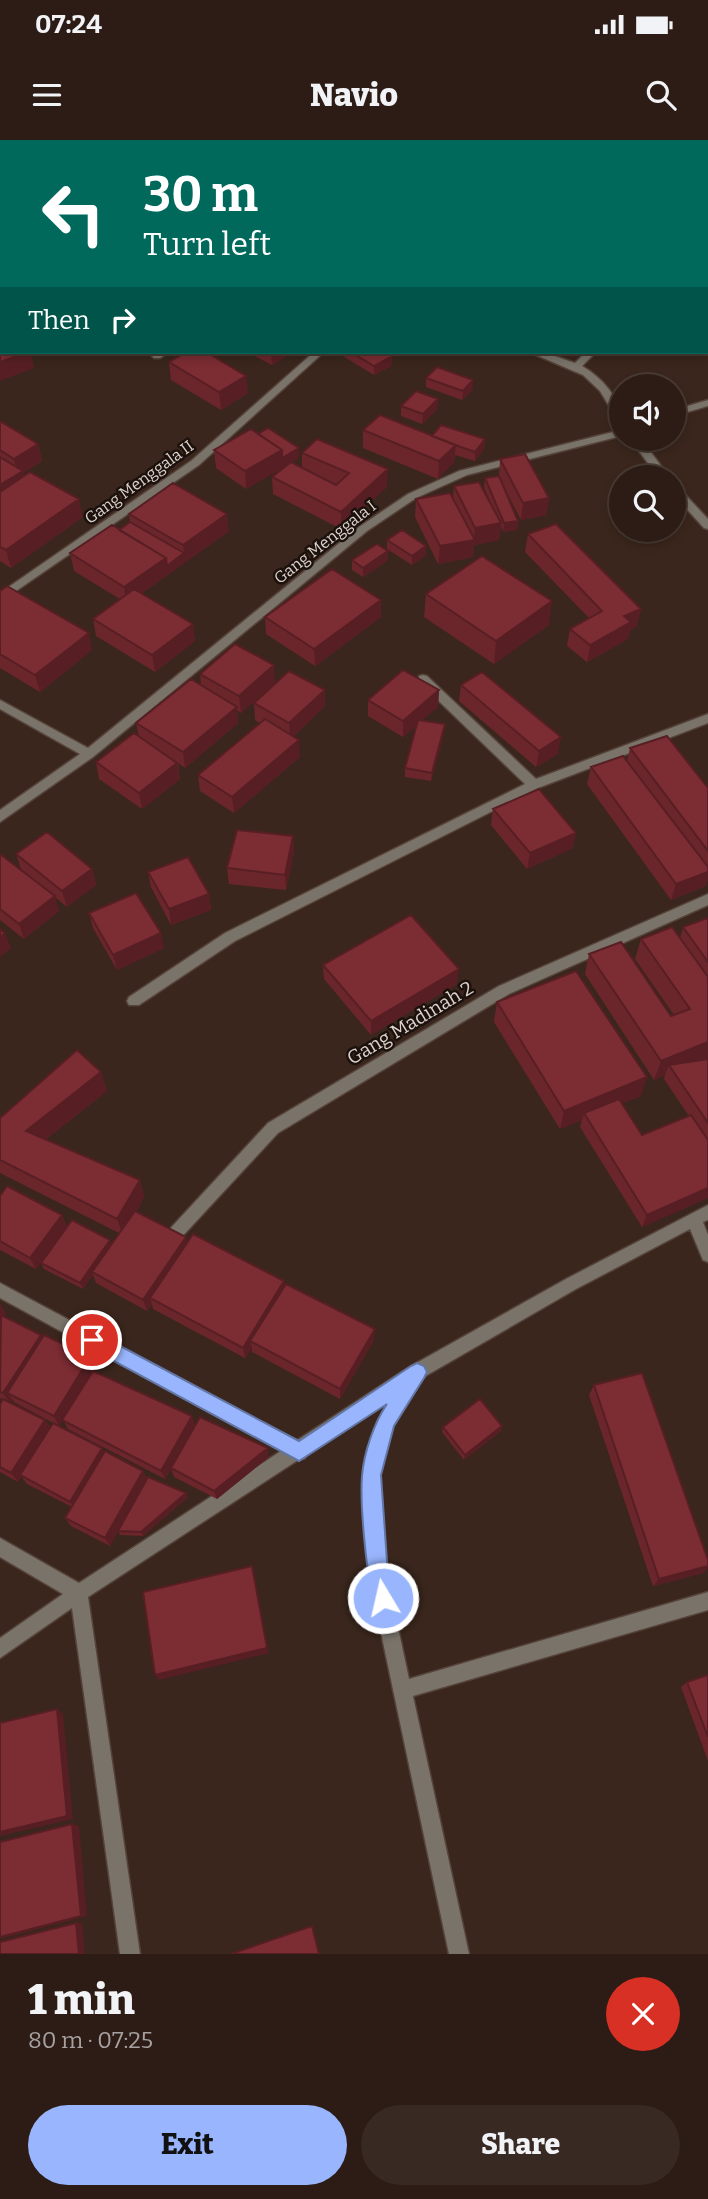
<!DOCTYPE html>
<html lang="en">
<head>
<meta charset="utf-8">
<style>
  body { margin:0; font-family:Bitter,serif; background:#382922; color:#f1f3f6; height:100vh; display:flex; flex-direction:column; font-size:26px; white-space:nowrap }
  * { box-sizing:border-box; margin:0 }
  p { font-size:23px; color:#a6a1a0 }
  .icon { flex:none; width:38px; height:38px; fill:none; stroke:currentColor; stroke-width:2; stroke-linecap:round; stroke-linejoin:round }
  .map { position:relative; height:1814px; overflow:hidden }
  .side { display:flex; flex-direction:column; background:#2c1c15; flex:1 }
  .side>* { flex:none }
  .guide { position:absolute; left:0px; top:0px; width:709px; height:214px; box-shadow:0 4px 10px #0003,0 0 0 2px #483a34; background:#00695c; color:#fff; overflow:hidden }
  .buttons { position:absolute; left:609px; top:234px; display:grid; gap:14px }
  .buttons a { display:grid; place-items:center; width:77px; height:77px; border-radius:50%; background:#2c1c15; box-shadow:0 4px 10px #0003,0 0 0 2px #483a34; font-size:35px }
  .pin { position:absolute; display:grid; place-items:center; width:60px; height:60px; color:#fff; margin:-30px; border:4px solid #fff; border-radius:50%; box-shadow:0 2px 7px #0007 }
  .me { position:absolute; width:77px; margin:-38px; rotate:351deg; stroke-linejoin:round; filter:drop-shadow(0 0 5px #0008) }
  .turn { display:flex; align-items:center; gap:24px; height:147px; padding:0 28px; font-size:32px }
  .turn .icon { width:91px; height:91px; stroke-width:2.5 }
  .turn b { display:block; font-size:49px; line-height:60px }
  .then { display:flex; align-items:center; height:66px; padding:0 28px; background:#0003; gap:14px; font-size:26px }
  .round { display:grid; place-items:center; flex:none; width:74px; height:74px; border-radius:37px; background:#382922 }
  .head { display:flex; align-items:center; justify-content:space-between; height:119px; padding:0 28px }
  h1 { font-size:42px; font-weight:800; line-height:52px }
  .button { display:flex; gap:14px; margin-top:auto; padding:14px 28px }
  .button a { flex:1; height:80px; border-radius:42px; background:#98b5fd; color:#111; font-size:28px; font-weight:800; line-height:80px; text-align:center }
  .button a+a { background:#382922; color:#f1f3f6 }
  .status { display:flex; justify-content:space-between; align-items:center; height:49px; padding:0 35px; background:#2c1c15; direction:ltr }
  .status svg { height:19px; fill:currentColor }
  header { display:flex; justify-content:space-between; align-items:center; height:91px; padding:0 28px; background:#2c1c15; font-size:32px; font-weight:800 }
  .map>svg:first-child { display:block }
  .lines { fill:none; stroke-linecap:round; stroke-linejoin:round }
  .minor-casing { stroke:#554238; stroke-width:3 }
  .minor { fill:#79736a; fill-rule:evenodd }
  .rail-casing { stroke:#95847c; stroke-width:5 }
  .rail { stroke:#1b110d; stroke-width:3.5; stroke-dasharray:10; stroke-linecap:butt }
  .wall { fill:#6b262c }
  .shaded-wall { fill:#571f24 }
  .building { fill:#7c2c33; stroke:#571f24; stroke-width:2 }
  .route { fill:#98b5fd; stroke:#6376a4; stroke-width:2 }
  .labels { text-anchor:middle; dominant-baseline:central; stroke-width:5; stroke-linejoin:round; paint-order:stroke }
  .far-street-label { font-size:16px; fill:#e0d2cc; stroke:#1b110d }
  .street-label { font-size:19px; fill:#e0d2cc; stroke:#1b110d }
</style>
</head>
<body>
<div class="status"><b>07:24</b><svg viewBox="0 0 49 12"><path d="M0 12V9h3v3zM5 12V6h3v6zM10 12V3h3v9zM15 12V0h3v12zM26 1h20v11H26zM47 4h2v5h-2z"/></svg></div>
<header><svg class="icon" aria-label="menu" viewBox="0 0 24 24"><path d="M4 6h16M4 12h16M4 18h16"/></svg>Navio<svg class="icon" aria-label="search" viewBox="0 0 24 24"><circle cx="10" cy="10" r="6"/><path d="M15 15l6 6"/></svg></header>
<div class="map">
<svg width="708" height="1814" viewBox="0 0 708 1814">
  <rect width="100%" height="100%" fill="#3a261c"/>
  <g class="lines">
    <defs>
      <path id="minor" d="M555,0H565L566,2H556Z
        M707,97L708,98V104L707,103Z
        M2,171V177L0,178V172Z
        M157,212H169L160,218H154L152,216Z
        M314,212H324L199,325L0,462V453L191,321Z
        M529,212H543L575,223L586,212H596L582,226C601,237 621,258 621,280L617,279L600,251L583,235Z
        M708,260V266L674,276V270Z
        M621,290V296L467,335L416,358L367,391L93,617L0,682V670L80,614L0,569V560L88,608L359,387L408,354L459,331Z
        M630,299H641L670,338H659Z
        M674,346L678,347L708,379V389L704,388L674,355Z
        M423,535L427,536L536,639L708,574V583L538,648L235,801L139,865H129L127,861L129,857L225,793L525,644L419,542V536Z
        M708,754V765L509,854L278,993L177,1102L172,1104L167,1102L164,1097L167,1092L268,983L499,846Z
        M708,1065V1080L703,1082L708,1095V1122L703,1120L690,1089L576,1149L422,1238L392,1285L380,1335L387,1436L409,1539L708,1452V1470L413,1556L469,1814H449L369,1436L364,1335L377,1282L391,1258L307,1314L305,1318L298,1320L88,1457L140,1814H120L72,1468L0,1518V1498L63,1454L0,1417V1398L79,1443L281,1311L0,1158V1143L296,1301L411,1226L566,1139Z"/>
    </defs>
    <!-- minor casing -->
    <use href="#minor" class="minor-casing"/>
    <!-- minor -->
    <use href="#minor" class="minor"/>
    <defs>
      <path id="rail" d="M650,0L653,2"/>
    </defs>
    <!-- rail casing -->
    <use href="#rail" class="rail-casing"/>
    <!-- rail -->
    <use href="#rail" class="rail"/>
  </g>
  <!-- wall -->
  <path class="wall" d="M10,0H31L28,2H14Z
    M196,0H253L250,2H196Z
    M247,212H293L272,225Z
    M341,212H384L392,216L391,226L374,235L341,215Z
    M389,212H408L398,217Z
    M169,222L248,253L221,270L171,240Z
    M426,238L473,249L462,260L426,247Z
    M438,259L437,269L422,284L401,276V266Z
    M0,281L38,304L42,321L23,333L24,336L83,377L11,428L0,421Z
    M363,290L485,299L484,309L475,321L455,315L454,322L438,339L363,308Z
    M258,294L299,308V318L291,322L302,328V313L387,347L341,389L273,354L272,337L289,324L246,349L216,328L214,310Z
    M500,319L549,358L546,375L521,380L502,343L518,381L517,390L503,392L501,385L499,400L474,405L473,417L438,424L415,377L416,359L453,357L454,346L494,371L484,347L485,338L499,336Z
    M129,374L229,391L141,454L193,484L195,501L155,532L96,496L93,479L120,459L74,431L70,413L119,390L130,382Z
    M528,394L637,486L630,490L628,499L587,522L567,506L570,489L589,478L525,412Z
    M387,400L426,415L412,425L387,409Z
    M388,411L387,421L363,437L352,430V420Z
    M0,451L92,510L40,552L0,528Z
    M426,454L549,485L494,524L424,477Z
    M381,460V477L315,526L266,494L265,477Z
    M200,534L275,542L241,573L237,570L238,583L185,628L178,623L180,639L142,669L99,639L96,622L139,597L136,583L201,545Z
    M461,545L558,614L536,627L459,561Z
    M439,550L438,567L422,580L444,593L431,641L405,637V628L417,585L403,597L368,576V560Z
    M254,563L325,566L293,597L300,617L234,673L200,651L198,635L260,583L255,580Z
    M630,608L708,648V739L705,746L671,760L587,644L591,627L627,621Z
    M493,669L573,708L527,729L491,685Z
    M293,696L294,712L286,750L229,744L227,728Z
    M0,714L42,746L21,729L16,714L92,729L96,745L67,767L55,757L59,771L24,799L0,780Z
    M148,732L209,754L211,770L171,785L151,747Z
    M89,773L164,808L117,830L93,788Z
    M708,778V918L705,919H708V1058L642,1087L580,987L582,980L560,989L494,882L497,862L641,956L622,963L642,995L689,976L664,939L665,935L654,940L585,834L589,814L671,876L674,875L635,819L641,799L680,798L683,787Z
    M323,825L457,844L371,895L324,839Z
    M101,932L107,951L45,1000L140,1040L144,1057L136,1072L187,1102L284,1141V1147L374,1200L340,1259L252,1212V1208L245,1218L153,1169L152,1164L147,1171L96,1143L93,1135L83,1149L44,1129L41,1123L111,1104L119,1093L0,1033V978Z
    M0,1056L62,1075L67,1087L36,1129L0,1110Z
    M0,1164L6,1174L4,1176L95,1228L71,1266L195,1285L269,1317L217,1359L174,1337L171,1329L165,1339L68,1289L63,1280L59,1286L14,1262L12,1259L10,1262L45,1280L50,1287L143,1331L147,1339L188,1357L143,1396L120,1395L118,1391L110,1406L71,1386L65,1378L72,1367L27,1344L21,1336L18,1342L0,1332V1262L1,1263L3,1260L0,1258Z
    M594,1245L703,1433L653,1446L589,1255Z
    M502,1286L501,1291L464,1320L442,1292L443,1287Z
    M708,1535V1621L681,1547L687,1542Z"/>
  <!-- shaded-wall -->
  <path class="shaded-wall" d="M224,0H253L250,2H224Z
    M2,24V55L0,56V25Z
    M27,212H31L34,228L0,241V222Z
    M271,212H293L272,225Z
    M398,212H408L398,217Z
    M392,216L391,226L374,235V226Z
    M246,236L248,253L221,270L219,252Z
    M473,240V249L462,260L463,251Z
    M438,259L437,269L422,284L423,274Z
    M485,299L484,309L475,321V312Z
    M38,304L42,321L23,333L27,348L0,365V345L17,334L14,319Z
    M456,305L454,322L438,339L439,321Z
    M299,308V318L246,349L245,331L282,310Z
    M388,329L387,347L341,389V372Z
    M549,358L546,375L521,380L523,363Z
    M79,359L83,377L11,428L6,410Z
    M227,374L229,391L127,464L124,447L166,418L184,413L183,405Z
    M518,381L517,390L503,392L504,383Z
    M501,383L499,400L474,405L473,417L438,424L440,406L474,400L475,388Z
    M426,406V415L412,425V416Z
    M388,411L387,421L363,437V428Z
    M381,460V477L315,526L314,509Z
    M552,461L549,485L494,524L496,501Z
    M641,469L637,486L630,490L628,499L587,522L590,505L624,476Z
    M193,484L195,501L155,532L152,515Z
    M89,493L92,510L40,552L35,535Z
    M274,525L275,542L241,573L239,556Z
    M325,550V566L290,600L289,583Z
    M439,550L438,567L403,597V581Z
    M237,567L238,583L185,628L183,612Z
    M445,584L444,593L431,641L432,633Z
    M561,597L558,614L536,627L539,611Z
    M299,600L300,617L234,673L232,657Z
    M177,623L180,639L142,669L139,653Z
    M576,693L573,708L527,729L530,713Z
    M293,696L294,712L286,750L285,735Z
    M92,729L96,745L67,767L62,751Z
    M708,732V739L705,746L671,760L676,744Z
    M209,754L211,770L171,785L169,769Z
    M55,756L59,771L24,799L19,784Z
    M5,793L11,808L0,817V797Z
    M161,793L164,808L117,830L113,815Z
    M459,829L457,844L371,895V881Z
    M708,902V918L674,932L669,925L665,935L654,940L661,921Z
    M101,932L107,951L33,1009L26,991Z
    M647,937L641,956L587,978L584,973L582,980L560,989L564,971Z
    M140,1040L144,1057L123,1095L117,1079Z
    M708,1048V1058L642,1087L647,1075Z
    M62,1075L67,1087L36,1129L30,1118Z
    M186,1097L189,1109L150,1158L152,1164L147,1171L143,1160Z
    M110,1100L112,1107L92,1132L93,1135L83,1149L80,1143Z
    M284,1141L285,1153L250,1201L252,1208L245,1218L243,1208Z
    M0,1164L6,1174L0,1183Z
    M375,1189L374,1200L340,1259V1249Z
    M41,1195L46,1205L7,1253L12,1259L10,1263L3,1253Z
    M90,1217L95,1228L59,1286L54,1276Z
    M192,1276L196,1286L165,1339L161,1331Z
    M45,1280L50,1289L18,1342L11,1333Z
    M502,1286L501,1291L464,1320L465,1315Z
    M102,1308L107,1317L76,1370L70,1362Z
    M268,1308L269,1317L217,1359L214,1351Z
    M143,1331L147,1340L110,1406L105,1398Z
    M186,1353L188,1357L143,1396L141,1392Z
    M252,1426L269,1513L159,1540L155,1535Z
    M708,1426V1428L703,1433L653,1446L659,1439Z
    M57,1569L63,1574L73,1679L0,1696V1692Z
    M72,1684L79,1686L87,1776L0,1799Z
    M76,1783H82L85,1814H79Z"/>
  <!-- building -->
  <path class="building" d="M0,179L2,181V212H27L0,222Z
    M187,212H206L246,236L219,252L169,222Z
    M351,212H384L392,216L374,226Z
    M437,227L473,240L463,251L426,238Z
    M416,251L438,259L423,274L401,266Z
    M380,275L456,305L439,321L363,290Z
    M0,281L38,304L14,319L0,310Z
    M441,285L485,299L475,312L455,305L432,296Z
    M268,288L299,308L282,318V310L258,294Z
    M251,289L282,310L245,331L214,310Z
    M317,299L388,329L341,372L272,337L291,322L336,345L349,333L302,313Z
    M525,314L549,358L523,363L500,319Z
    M0,317L23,331L0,345Z
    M30,332L79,359L6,410L0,407V352Z
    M499,336L518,381L504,383L485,338Z
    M479,342L501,383L475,388L454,346Z
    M173,343L227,374L183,405L129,374Z
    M450,353L475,400L440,406L416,359Z
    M130,382L184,413L167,426L166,418L119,390Z
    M556,384L641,469L624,476L631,482L590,505L570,489L602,471L528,394Z
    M112,385L166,418L124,447L70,413Z
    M402,390L426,406L412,416L387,400Z
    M377,404L388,411L363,428L352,420Z
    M482,416L552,461L496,501L426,454Z
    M332,429L381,460L314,509L265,477Z
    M7,446L89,493L35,535L0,514V451Z
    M134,449L193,484L152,515L93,479Z
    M235,504L274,525L239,556L200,534Z
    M403,530L439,550L403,581L368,560Z
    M289,531L325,550L289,583L254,563Z
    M482,532L561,597L539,611L461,545Z
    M191,539L237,567L183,612L136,583Z
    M265,579L299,600L232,657L198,635Z
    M418,580L445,584L432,633L405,628Z
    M134,593L177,623L139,653L96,622Z
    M667,596L708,648V711L630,608Z
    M623,616L708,727V732L676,744L591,627Z
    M539,649L576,693L530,713L493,669Z
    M237,690L293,696L285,735L227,728Z
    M47,692L92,729L62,751L16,714Z
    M0,714L55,756L19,784L0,769Z
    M188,717L209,754L169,769L148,732Z
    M136,753L161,793L113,815L89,773Z
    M411,775L459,829L371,881L323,825Z
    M708,778V822L683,787Z
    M672,787L708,837V902L661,921L589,814L621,802L671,876L690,869L641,799Z
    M0,789L5,793L0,797Z
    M576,831L647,937L564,971L497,862Z
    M77,910L101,932L26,991L140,1040L117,1079L0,1020V978Z
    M708,919V983L669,925Z
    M619,959L642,995L691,975L708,1000V1048L647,1075L584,973Z
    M7,1046L62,1075L30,1118L0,1101V1056Z
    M135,1071L186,1097L143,1160L92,1132Z
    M72,1080L110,1100L80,1143L41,1123Z
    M193,1094L284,1141L243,1208L150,1158Z
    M286,1144L375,1189L340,1249L250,1201Z
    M1,1175L41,1195L3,1253L0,1252Z
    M44,1195L90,1217L54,1276L7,1253Z
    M93,1231L192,1276L161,1331L62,1280Z
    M642,1233L708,1420V1426L659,1439L594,1245Z
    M3,1259L45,1280L11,1333L0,1327V1264Z
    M480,1259L502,1286L465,1315L443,1287Z
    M200,1277L268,1308L214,1351L171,1328Z
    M53,1283L102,1308L70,1362L20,1335Z
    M105,1311L143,1331L105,1398L65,1378Z
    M148,1337L186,1353L141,1392L118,1391Z
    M252,1426L267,1508L155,1535L143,1452Z
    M708,1535V1597L687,1542Z
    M57,1569L67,1676L0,1692V1583Z
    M72,1684L81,1776L0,1797V1702Z
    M76,1783L79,1814H0V1802Z
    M312,1786L319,1814H231Z"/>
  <!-- route -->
  <path class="route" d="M92,1191L299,1301L411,1226L417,1223L424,1226L427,1232L424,1238L394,1286L381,1335L388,1436L393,1458L390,1465L383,1468L376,1465C366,1442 360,1362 362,1336C364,1312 374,1283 387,1264L299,1321L86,1206L83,1200L86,1194Z"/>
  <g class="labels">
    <!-- far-street labels -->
    <g class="far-street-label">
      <text transform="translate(139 342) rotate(-36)">Gang Menggala II</text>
      <text transform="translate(325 402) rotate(-38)">Gang Menggala I</text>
    </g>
    <!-- street labels -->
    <g class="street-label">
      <text transform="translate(410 883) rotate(-31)">Gang Madinah 2</text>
    </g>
  </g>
</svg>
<div class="buttons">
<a><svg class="icon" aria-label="sound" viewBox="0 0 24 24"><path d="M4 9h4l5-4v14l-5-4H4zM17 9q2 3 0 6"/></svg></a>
<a><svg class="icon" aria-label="search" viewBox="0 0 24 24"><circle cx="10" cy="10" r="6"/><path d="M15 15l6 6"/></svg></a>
</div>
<div class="pin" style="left:92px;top:1200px;background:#d93025"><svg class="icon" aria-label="arrive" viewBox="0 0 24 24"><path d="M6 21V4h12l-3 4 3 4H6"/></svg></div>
<svg class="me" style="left:383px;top:1458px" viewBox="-20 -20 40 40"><circle r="17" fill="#98b5fd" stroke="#fff" stroke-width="3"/><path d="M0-11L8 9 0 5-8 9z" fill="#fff"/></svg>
<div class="guide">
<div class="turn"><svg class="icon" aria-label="left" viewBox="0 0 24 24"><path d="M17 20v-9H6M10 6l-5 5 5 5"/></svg><div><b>30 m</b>Turn left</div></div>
<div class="then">Then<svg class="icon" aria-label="right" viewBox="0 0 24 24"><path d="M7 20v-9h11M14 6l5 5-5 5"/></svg></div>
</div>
</div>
<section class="side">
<div class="head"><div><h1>1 min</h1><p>80 m · 07:25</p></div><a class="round" style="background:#d93025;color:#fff"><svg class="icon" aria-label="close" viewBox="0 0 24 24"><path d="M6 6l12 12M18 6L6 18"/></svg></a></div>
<div class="button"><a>Exit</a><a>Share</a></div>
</section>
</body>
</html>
